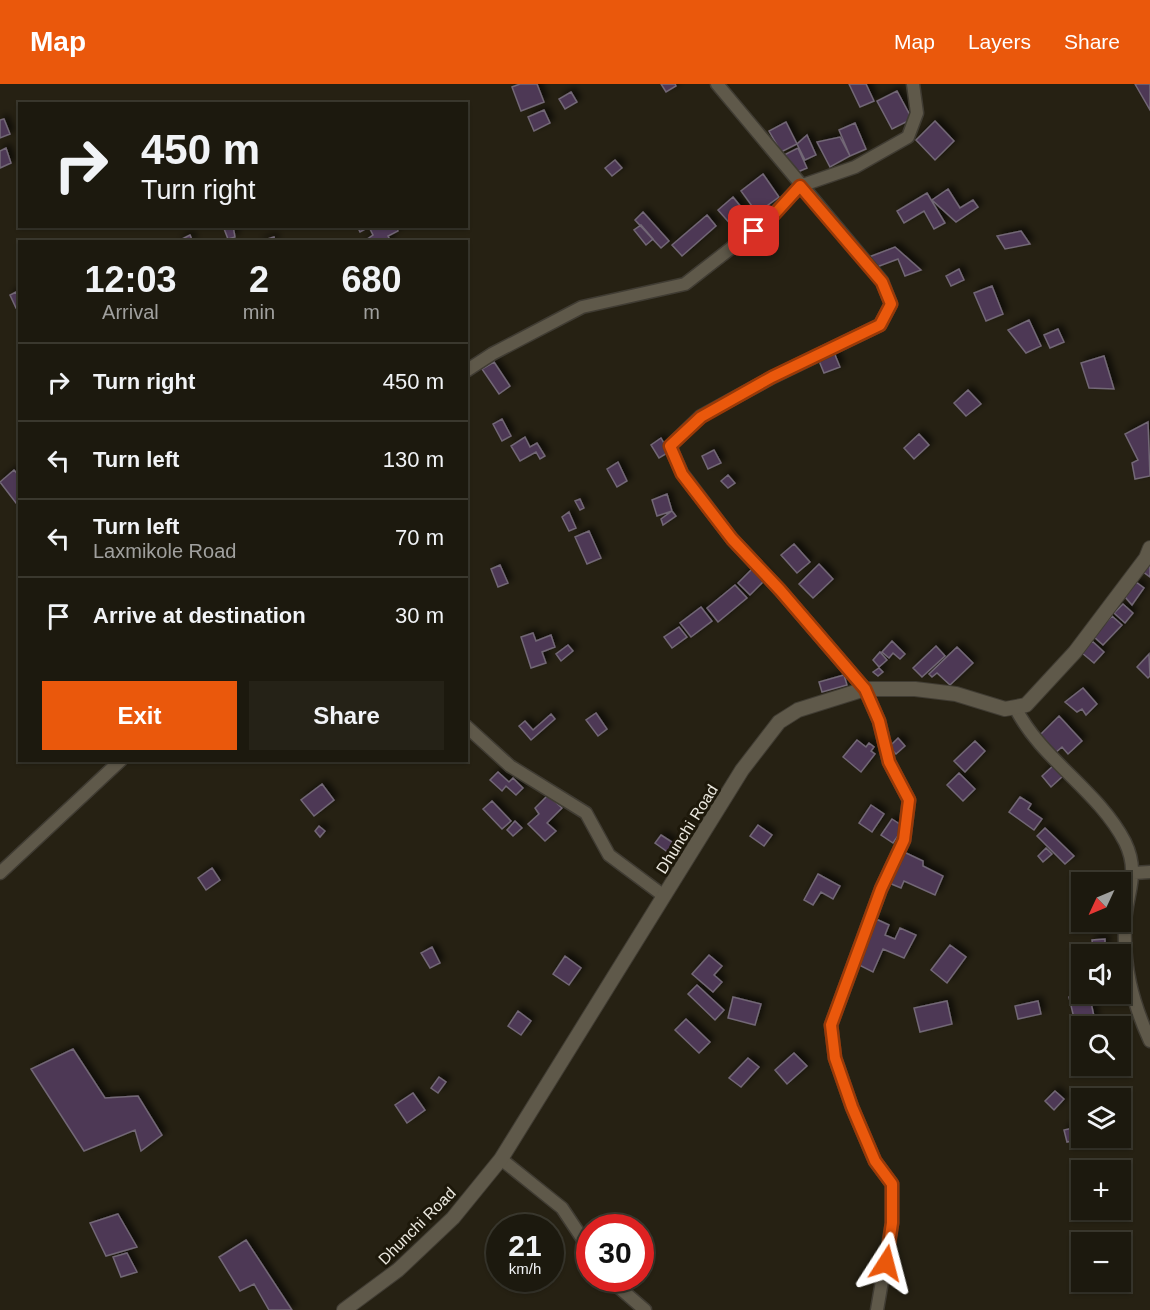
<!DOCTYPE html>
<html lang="en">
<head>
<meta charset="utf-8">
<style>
  body { margin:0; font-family:Arial,sans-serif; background:#252217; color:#f1f3f6; height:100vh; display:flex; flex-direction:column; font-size:22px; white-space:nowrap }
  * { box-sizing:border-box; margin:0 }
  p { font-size:20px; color:#a0a09e }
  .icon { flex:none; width:33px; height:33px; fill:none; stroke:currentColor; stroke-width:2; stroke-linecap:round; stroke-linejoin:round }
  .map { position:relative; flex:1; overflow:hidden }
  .details { position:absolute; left:18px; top:156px; width:450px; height:522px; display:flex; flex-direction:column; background:#1c190e; border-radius:0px; box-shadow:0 2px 4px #0004,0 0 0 2px #3a382e }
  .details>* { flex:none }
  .guide { position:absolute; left:18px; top:18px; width:450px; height:126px; border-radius:0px; box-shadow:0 2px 4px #0004,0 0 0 2px #3a382e; background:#1c190e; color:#f1f3f6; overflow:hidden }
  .needle { width:39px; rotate:226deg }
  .fabs { position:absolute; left:1071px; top:788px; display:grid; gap:12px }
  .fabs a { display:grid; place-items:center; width:60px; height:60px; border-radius:0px; background:#1c190e; box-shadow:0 2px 4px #0004,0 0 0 2px #3a382e; font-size:30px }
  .speed { position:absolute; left:486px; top:1130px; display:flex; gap:12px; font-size:30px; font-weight:700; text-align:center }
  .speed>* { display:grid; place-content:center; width:78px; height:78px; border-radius:50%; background:#1c190e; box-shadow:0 2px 4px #0004,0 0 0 2px #3a382e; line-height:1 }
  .speed small { font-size:15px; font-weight:400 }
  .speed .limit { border:9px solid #d22; background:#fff; color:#111 }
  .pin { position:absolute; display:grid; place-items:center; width:51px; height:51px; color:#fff; margin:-26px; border-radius:12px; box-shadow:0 3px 9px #0006 }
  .me { position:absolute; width:66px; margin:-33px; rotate:9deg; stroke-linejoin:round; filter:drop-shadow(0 0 4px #0008) }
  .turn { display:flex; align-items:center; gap:21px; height:126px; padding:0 24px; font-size:27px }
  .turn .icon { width:78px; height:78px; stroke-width:2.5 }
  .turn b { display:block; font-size:42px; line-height:51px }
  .eta { display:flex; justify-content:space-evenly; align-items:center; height:102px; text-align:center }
  .eta b { font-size:36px; font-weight:700; line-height:42px }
  .button { display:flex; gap:12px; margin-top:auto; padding:12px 24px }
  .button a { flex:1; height:69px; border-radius:0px; background:#ea580c; color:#fff; font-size:24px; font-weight:700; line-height:69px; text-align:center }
  .button a+a { background:#252217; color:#f1f3f6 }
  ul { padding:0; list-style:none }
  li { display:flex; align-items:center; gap:18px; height:78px; padding:0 24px; border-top:2px solid #3a382e }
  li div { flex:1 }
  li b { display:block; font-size:22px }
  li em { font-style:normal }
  header { display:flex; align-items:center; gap:36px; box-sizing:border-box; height:84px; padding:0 30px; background:#ea580c; color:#fff }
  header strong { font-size:28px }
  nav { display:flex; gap:33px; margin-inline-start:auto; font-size:21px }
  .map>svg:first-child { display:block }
  .building { fill:#4e3955; stroke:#726776; stroke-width:1.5; filter:url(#shadow) }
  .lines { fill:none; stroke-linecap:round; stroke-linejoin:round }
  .minor-casing { stroke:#403c33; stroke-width:15 }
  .tertiary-casing { stroke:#403c33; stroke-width:16 }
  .minor { stroke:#5f594a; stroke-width:12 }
  .tertiary { stroke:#5f594a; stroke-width:14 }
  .route-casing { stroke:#983908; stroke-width:15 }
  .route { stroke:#ea580c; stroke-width:10 }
  .labels { text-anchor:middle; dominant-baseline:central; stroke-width:6; stroke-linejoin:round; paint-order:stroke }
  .street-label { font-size:16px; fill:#ece9e0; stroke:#1d180a }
</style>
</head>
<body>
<header>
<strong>Map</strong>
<nav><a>Map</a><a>Layers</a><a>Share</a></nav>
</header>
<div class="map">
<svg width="1150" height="1226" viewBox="0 0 1150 1226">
  <defs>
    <filter id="shadow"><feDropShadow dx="4" dy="-4" stdDeviation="3" flood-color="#0009"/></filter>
  </defs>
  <rect width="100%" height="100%" fill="#262113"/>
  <!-- building -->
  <path class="building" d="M520,0H537L544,18L521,27L512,3Z
    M661,0H675L676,2L666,8Z
    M849,0H866L874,17L860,23Z
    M1135,0H1150V26Z
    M897,7L912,35L892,45L877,17Z
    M571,8L577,18L565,25L559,15Z
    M544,26L550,39L534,47L528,33Z
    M4,35L10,50L0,54V36Z
    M935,37L954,57L935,76L916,56Z
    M786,38L797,60L781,68L769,47Z
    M855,39L866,65L850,72L839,46Z
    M807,51L816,71L805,76L797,60Z
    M840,53L850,72L830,83L817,58Z
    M6,64L11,79L0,84V67Z
    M798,64L807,84L793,90L784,71Z
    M615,76L622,84L612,92L605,84Z
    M763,90L779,113L757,129L741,107Z
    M948,105L960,124L973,116L978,123L956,138L932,116Z
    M927,109L945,139L934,145L924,127L904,139L897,127Z
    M733,113L754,139L740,151L718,126Z
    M643,128L669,157L661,164L635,136Z
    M707,131L716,142L682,172L672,161Z
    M641,141L653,155L646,161L634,146Z
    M223,142H233L235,153L228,155Z
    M357,142H396L398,147L388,152L391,158H363L373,151L369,143L360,148Z
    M1021,147L1030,160L1005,165L997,152Z
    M190,151L193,158L178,157Z
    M274,153L275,158H258Z
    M895,163L921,186L905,192L898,175L874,184L869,173Z
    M959,185L964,196L951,202L946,192Z
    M992,202L1003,230L986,237L974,209Z
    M16,208L20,215V222L16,224L10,211Z
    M1029,236L1041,262L1026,269L1008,246Z
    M1058,245L1064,258L1050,264L1044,251Z
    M833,266L840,283L824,289L817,272Z
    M1104,272L1114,305L1089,304L1081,279Z
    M494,278L510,302L499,310L482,285Z
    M968,306L981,320L966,332L954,319Z
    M502,335L511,352L502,357L493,340Z
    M1148,338L1150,392L1135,395L1132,379L1138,376L1125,350Z
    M919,350L929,361L914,375L904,364Z
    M525,353L530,363L537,359L545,372L540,375L536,368L520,377L511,362Z
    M661,354L669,368L659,374L651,361Z
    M714,366L721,379L708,385L702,372Z
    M618,378L627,397L617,403L607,385Z
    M14,386L20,393V416L16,419L0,398Z
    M728,391L735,399L728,404L721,397Z
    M667,410L672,427L657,432L652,416Z
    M580,415L584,424L580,426L575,417Z
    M672,427L676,432L663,441L661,435Z
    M569,428L576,444L569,447L562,433Z
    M589,447L601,474L587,480L575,453Z
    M794,460L810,478L797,489L781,471Z
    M1150,477V493L1142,487Z
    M819,480L833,495L813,514L799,500Z
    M500,481L508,499L498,503L491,485Z
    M755,482L767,494L750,511L738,499Z
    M1136,498L1144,504L1132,521L1125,513Z
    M735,501L747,514L718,538L707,524Z
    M1123,520L1133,529L1125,539L1114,529Z
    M701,523L712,537L691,553L680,539Z
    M1112,532L1122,541L1103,561L1093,552Z
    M679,543L687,553L672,564L664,553Z
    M533,549L536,557L551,551L555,563L542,568L546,579L531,584L521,553Z
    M892,557L905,570L900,575L893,569L889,574L882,568Z
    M1092,557L1104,568L1094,579L1082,569Z
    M568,561L573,567L561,577L556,570Z
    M936,562L945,572L922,593L913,584Z
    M957,563L973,579L950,601L937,589L932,593L929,590Z
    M880,568L887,576L879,583L873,576Z
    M1149,570L1150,592L1148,594L1137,583Z
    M879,584L883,588L878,592L873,588Z
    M844,591L847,601L822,608L819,598Z
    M1083,604L1097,620L1086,631L1082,625L1077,628L1065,618Z
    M596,629L607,645L598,652L586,636Z
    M551,630L555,635L531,656L519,642L525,637L533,646Z
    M1059,632L1082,657L1068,670L1062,663L1055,669L1039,652Z
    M898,654L905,662L896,670L889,663Z
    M857,656L866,663L869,659L874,663L871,667L875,670L861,688L843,673Z
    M975,657L985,667L965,688L954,677Z
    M1054,681L1063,692L1051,703L1042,692Z
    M498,688L509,698L513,694L523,704L516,711L506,702L502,707L490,696Z
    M959,689L975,705L963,717L947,701Z
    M322,700L334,716L314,732L301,716Z
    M548,711L562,724L547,739L556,747L545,757L528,740L539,730L535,724Z
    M1020,713L1031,720L1028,725L1042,735L1034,746L1009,728Z
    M492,717L511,737L502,745L483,725Z
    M871,721L884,730L872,748L859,739Z
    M892,735L904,743L893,759L881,751Z
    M515,737L522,744L513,752L507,746Z
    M758,741L772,751L764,762L750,752Z
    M319,742L325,747L320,753L315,747Z
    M1045,744L1074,772L1065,780L1037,752Z
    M661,751L675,760L669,769L655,759Z
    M1046,764L1052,770L1043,778L1038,772Z
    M904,768L923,777V782L943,792L935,811L904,797L901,804L889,799Z
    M212,784L220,796L206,806L198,794Z
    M818,790L840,802L833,815L821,808L813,821L804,816Z
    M876,835L889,841L885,851L895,855L900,844L916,851L904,874L883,865L873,888L855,879Z
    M1105,855V864L1093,865L1092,856Z
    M950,861L966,873L947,899L931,886Z
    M432,863L440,879L430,884L421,869Z
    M709,871L722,882L714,891L722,898L713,908L692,890Z
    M565,872L581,884L569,901L553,890Z
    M697,901L724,926L715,936L688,910Z
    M1089,909L1096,942H1082L1081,964L1069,913Z
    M733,913L761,920L755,941L728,934Z
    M947,917L952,940L920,948L914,924Z
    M1038,917L1041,930L1018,935L1015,922Z
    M518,927L531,937L521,951L508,942Z
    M686,935L710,958L699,969L675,946Z
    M73,965L105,1014L138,1012L162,1051L141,1067L135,1046L84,1067L31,985Z
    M794,969L807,982L787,1000L775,986Z
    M748,974L759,983L741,1003L729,994Z
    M439,993L446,998L438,1009L431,1004Z
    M1055,1007L1064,1015L1054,1026L1045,1017Z
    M413,1009L425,1026L407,1039L395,1021Z
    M1082,1042V1053L1086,1054L1067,1058L1064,1046Z
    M118,1130L137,1163L106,1172L90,1139Z
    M246,1156L292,1226H269L254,1200L240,1207L219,1173Z
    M127,1169L137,1188L121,1193L113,1173Z"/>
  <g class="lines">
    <defs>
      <path id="minor" d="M717,0L882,197L891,220L880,241L773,293L701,332L670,362L682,389L732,455L780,506L865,605L879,637L889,678L909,716L904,756L881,805L831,941L835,974L852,1023L875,1077L892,1100V1139L877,1226
        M466,287L492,270L582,223L685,200L771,133L800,102L855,83L908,53L917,29L913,0
        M1016,625C1042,676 1098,706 1125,758C1140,789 1127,808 1125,838C1123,882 1132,917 1150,957
        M466,642L510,682L586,729L609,771L664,812
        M0,789L121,676
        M1134,789L1150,788
        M501,1075L562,1124L590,1166
        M608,1194L645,1226"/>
      <path id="tertiary" d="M344,1226L398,1186L453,1134L501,1075L742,686L779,638L798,626L865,605H915L956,610L1005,625L1026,621L1075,568L1146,474L1150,464"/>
    </defs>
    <!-- minor casing -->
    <use href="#minor" class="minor-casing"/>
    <!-- tertiary casing -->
    <use href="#tertiary" class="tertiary-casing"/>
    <!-- minor -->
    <use href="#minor" class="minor"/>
    <!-- tertiary -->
    <use href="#tertiary" class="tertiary"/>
  </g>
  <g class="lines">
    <defs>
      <path id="route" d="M754,147L771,134L800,102L882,198L891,220L880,241L772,293L701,333L670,362L682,390L732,455L780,506L865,605L879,637L889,678L909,716L904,756L881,805L831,941L835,974L852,1023L875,1077L892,1100V1139L886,1179"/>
    </defs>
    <!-- route casing -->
    <use href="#route" class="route-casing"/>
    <!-- route -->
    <use href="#route" class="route"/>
  </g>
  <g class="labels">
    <!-- street labels -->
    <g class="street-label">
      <text transform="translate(687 745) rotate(-58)">Dhunchi Road</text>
      <text transform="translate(417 1142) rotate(-45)">Dhunchi Road</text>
    </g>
  </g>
</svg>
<div class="fabs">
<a><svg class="needle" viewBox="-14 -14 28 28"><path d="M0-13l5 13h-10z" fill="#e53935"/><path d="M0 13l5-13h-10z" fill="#a0a09e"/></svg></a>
<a><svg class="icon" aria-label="sound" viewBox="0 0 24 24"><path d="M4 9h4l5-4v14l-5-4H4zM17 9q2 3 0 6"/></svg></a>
<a><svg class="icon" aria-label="search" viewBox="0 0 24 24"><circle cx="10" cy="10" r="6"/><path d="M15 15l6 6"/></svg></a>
<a><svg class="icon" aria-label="layers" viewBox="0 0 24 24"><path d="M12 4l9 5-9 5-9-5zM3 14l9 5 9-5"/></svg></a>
<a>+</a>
<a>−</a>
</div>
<div class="speed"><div>21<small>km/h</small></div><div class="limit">30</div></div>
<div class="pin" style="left:754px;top:147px;background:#d93025"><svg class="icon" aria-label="arrive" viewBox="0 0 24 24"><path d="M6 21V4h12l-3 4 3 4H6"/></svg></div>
<svg class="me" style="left:886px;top:1179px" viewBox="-20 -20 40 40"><path d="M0-17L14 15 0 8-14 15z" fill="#ea580c" stroke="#fff" stroke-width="4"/></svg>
<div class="guide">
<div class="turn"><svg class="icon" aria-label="right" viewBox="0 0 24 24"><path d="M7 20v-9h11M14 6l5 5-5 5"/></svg><div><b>450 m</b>Turn right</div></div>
</div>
<section class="details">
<div class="eta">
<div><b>12:03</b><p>Arrival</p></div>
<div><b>2</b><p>min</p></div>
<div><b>680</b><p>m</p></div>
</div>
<ul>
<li><svg class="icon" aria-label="right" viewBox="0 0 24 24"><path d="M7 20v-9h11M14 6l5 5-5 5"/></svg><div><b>Turn right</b></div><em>450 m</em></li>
<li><svg class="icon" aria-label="left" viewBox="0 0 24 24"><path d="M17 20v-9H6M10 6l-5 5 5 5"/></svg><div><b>Turn left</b></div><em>130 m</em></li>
<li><svg class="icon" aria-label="left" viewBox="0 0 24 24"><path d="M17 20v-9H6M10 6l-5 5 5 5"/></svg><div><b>Turn left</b><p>Laxmikole Road</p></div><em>70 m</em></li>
<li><svg class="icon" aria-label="arrive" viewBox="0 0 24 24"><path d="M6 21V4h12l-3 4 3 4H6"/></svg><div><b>Arrive at destination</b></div><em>30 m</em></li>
</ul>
<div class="button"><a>Exit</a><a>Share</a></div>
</section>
</div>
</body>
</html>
